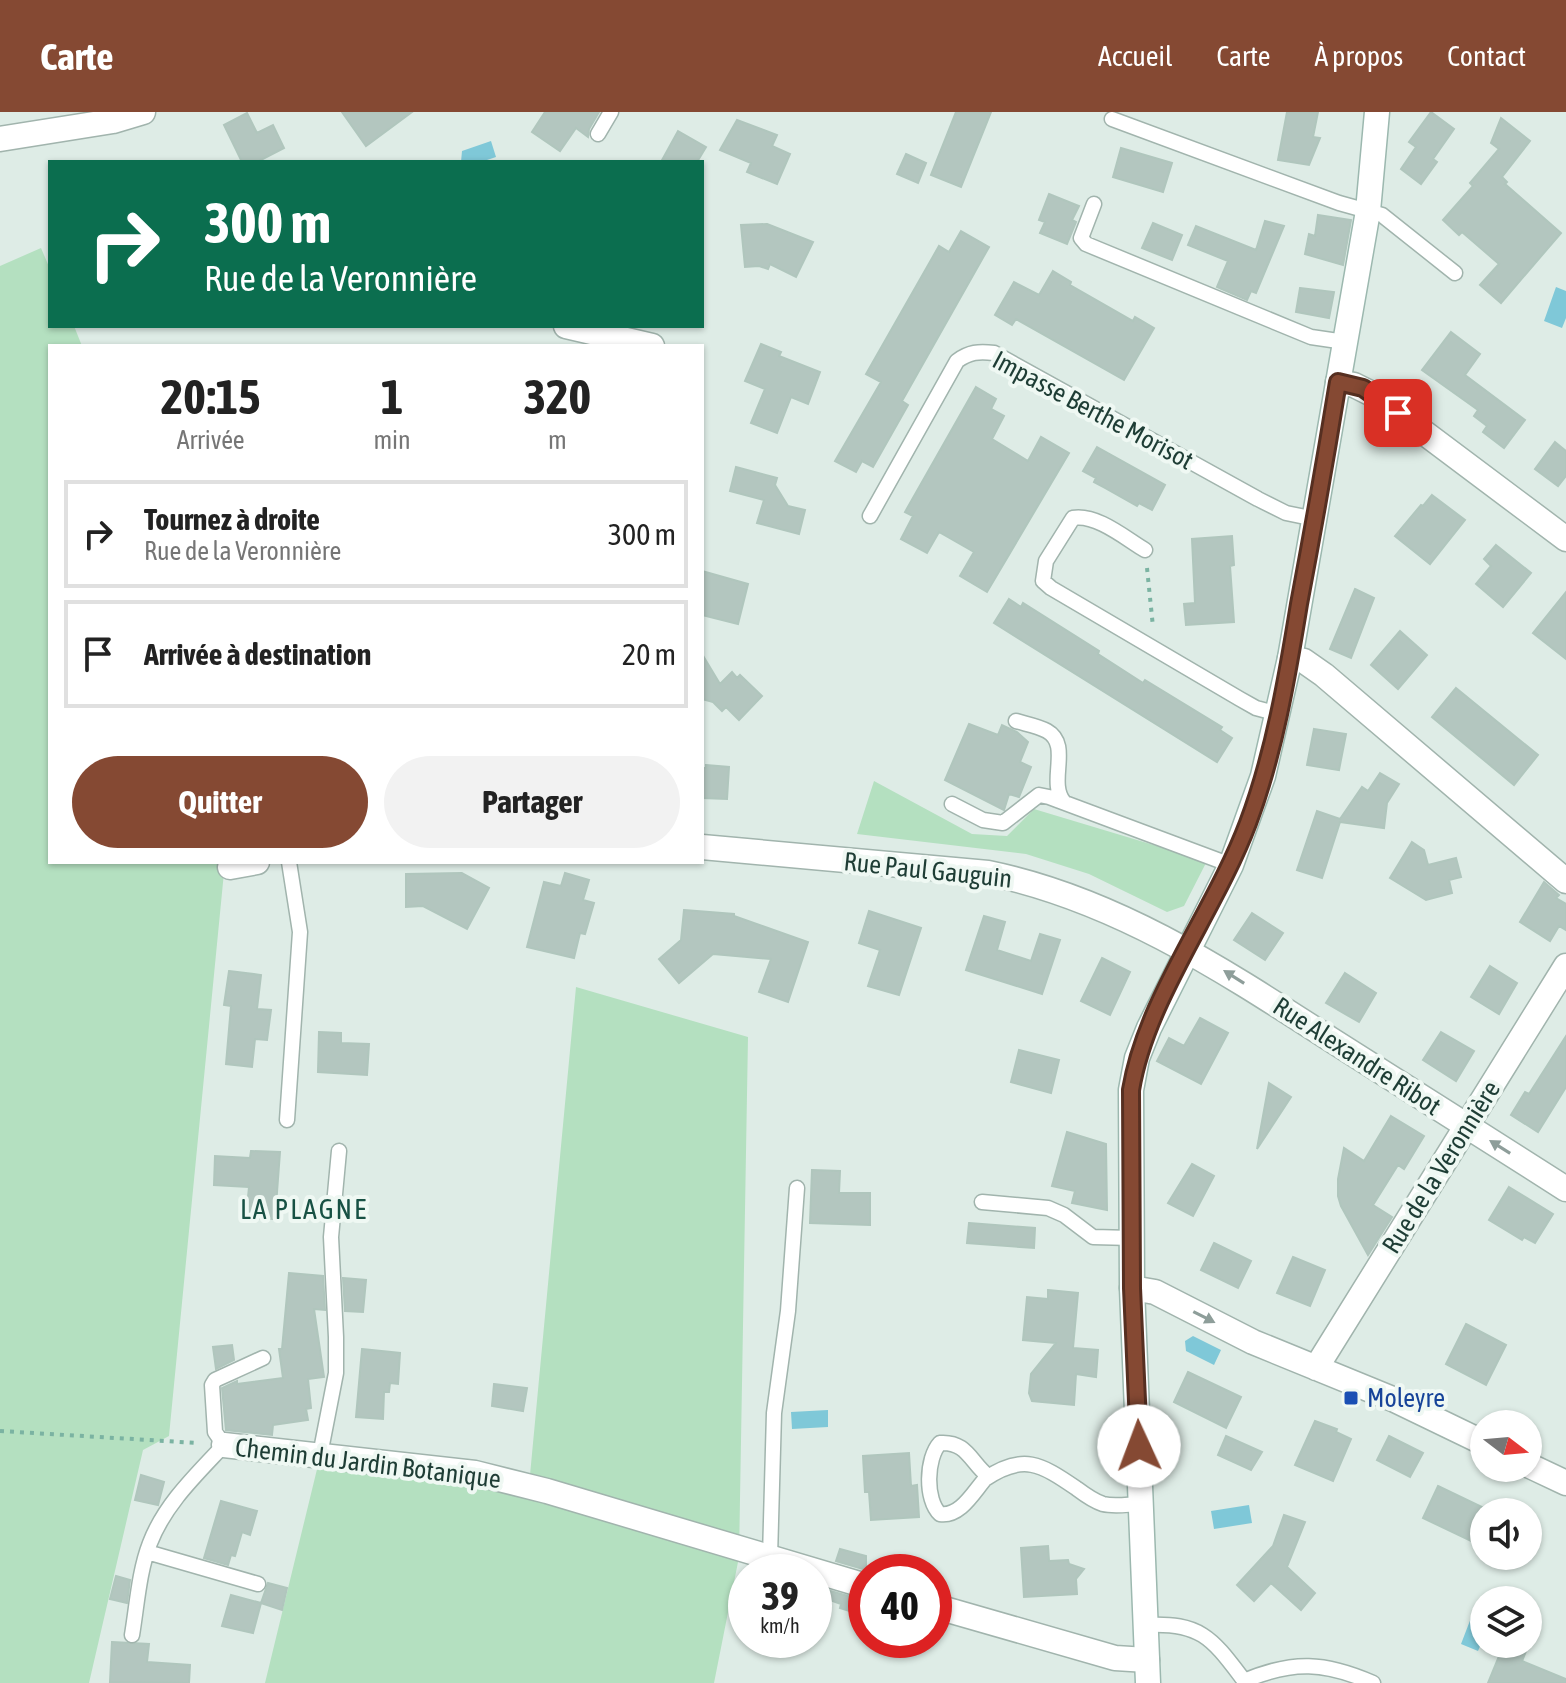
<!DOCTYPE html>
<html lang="fr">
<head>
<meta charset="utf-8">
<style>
  body { margin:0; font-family:"Asap Condensed",sans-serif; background:#f2f2f2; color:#222; height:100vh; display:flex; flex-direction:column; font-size:30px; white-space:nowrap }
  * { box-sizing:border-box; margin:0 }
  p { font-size:26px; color:#767676 }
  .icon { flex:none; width:44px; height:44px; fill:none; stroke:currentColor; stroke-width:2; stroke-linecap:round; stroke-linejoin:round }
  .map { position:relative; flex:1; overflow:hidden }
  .drawer { position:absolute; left:48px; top:232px; width:656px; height:520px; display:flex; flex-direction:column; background:#fff; border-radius:0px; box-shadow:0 2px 6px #0004 }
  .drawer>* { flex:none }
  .guide { position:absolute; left:48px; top:48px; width:656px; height:168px; border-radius:0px; box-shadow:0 2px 6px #0004; background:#0b6e4f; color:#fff; overflow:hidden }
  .needle { width:52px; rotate:106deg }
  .buttons { position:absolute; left:1470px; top:1298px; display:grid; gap:16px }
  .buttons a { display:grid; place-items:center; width:72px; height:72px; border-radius:50%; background:#fff; box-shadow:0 2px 6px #0004; font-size:40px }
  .speed { position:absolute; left:728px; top:1442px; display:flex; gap:16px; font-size:40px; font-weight:700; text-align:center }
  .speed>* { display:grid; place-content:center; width:104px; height:104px; border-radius:50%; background:#fff; box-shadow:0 2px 6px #0004; line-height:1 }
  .speed small { font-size:20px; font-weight:400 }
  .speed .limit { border:12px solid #d22; background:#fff; color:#111 }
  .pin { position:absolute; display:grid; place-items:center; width:68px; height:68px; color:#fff; margin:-34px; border-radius:16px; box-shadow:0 4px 12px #0006 }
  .me { position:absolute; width:88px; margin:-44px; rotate:358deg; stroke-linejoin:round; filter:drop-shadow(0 0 6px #0008) }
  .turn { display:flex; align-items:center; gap:28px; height:168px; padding:0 24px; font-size:36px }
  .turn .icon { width:104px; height:104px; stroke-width:2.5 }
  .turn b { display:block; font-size:56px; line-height:68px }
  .eta { display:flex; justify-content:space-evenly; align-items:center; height:136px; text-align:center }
  .eta b { font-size:48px; font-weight:700; line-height:56px }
  .action { display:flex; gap:16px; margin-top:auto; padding:16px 24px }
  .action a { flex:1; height:92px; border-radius:48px; background:#854933; color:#fff; font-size:32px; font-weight:700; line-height:92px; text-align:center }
  .action a+a { background:#f2f2f2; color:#222 }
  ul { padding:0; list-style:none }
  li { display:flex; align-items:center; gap:24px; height:108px; margin:0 16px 12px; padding:0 8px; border:4px solid #e0e0e0; border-radius:0px }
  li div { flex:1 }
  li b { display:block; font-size:30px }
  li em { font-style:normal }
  header { display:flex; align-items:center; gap:48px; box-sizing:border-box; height:112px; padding:0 40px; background:#854933; color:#fff }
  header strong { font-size:38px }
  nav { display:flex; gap:44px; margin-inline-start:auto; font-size:28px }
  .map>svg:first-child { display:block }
  .green { fill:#b4e0c0 }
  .water { fill:#7fc8d8 }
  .building { fill:#b3c6bf; stroke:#b0c6bd; stroke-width:2 }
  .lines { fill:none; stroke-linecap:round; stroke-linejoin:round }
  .lane-casing { stroke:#a1b4ad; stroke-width:17 }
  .street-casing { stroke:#a1b4ad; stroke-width:27 }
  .secondary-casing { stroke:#9cb8af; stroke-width:27 }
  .path { stroke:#7bb3a2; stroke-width:4; stroke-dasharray:4 6; stroke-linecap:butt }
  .lane { stroke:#fff; stroke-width:14 }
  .street { stroke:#fff; stroke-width:24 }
  .secondary { stroke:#fff; stroke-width:24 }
  .oneway { fill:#8e9e9a }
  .route-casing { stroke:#562f21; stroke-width:20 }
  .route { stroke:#854933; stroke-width:14 }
  .transit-dot { fill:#1a4fb4; stroke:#eff8f3; stroke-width:3 }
  .labels { text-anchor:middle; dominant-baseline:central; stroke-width:8; stroke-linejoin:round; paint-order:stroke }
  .street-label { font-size:26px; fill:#1e3d35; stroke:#eff8f3 }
  .transit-label { font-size:26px; fill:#164399; stroke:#eff8f3; text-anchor:start }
  .neighbourhood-label { font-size:28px; letter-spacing:2px; fill:#185144; stroke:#eff8f3 }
</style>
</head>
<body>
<header>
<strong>Carte</strong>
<nav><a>Accueil</a><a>Carte</a><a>À propos</a><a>Contact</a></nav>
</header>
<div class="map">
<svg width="1566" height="1571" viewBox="0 0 1566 1571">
  <rect width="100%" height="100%" fill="#deece6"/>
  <!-- green -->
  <path class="green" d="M41,136L50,157V214H74L82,234H50V750H225L169,1324L143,1338L89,1571H0V154Z
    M874,669L972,722L1007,724L1034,697L1207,749L1184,794L1167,800L1089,762L1026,742L857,722Z
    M576,875L748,925L739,1445L714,1571H265L319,1349L530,1363Z"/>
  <!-- water -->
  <path class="water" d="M491,29L496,45L481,50H461L462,39Z
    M1556,175L1566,179V206L1562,216L1544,209Z
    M1193,1224L1221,1238L1214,1253L1186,1239L1185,1229Z
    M828,1298V1315L792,1317L791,1300Z
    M1249,1393L1252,1411L1214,1417L1211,1399Z
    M1476,1493L1484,1496V1525L1478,1539L1461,1532Z"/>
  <!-- building -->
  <path class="building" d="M342,0H412L366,34Z
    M545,0H599L589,17L588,25L576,16L560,39L532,20Z
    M956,0H991L961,75L931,63Z
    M1287,0H1318L1313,25L1320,26L1309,53L1278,48Z
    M1431,0L1454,17L1433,47L1437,50L1421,72L1401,57L1416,35L1409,30Z
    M247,1L257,21L273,13L284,36L257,50H242L224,13Z
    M1501,6L1530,29L1502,65L1507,70L1505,72L1561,121L1501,191L1480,173L1499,152L1462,120L1459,123L1443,108L1473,74L1470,71L1499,37L1491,31Z
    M737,8L777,23L772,34L790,42L777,72L747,60L751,51L720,38Z
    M678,19L706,35L697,50H661Z
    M1121,36L1172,51L1163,80L1113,65Z
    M906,42L926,51L918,71L897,62Z
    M1049,82L1079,94L1072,108L1076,110L1067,132L1040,121L1045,110L1039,108Z
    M1318,103L1351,108L1343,153L1305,142L1309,122L1315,124Z
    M1265,109L1284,114L1256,181L1251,179L1247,188L1217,175L1228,149L1188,133L1196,114L1256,138Z
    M1153,111L1182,123L1172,148L1142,136Z
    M767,112L813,130L796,165L770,152L768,157L759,154L745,155L741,113Z
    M961,119L989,135L902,289L908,293L873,355L862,349L856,360L835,349L881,270L866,262L939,134L949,140Z
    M1053,159L1071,170L1070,173L1133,209L1135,205L1154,216L1124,268L1016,207L1012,213L995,203L1014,170L1039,183Z
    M1300,176L1334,180L1329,206L1296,200Z
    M1451,220L1480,242L1465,263L1525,308L1504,336L1483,320L1487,314L1474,304L1478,298L1422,258Z
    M761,232L781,240L779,244L820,260L808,292L791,285L777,321L751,311L765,277L745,269Z
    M976,275L996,287L991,297L1004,304L992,327L1028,349L1041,325L1069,341L987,480L960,464L974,440L939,420L927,441L901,427L913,404L905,400Z
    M1555,330L1566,339V364L1558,374L1535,357Z
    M1097,335L1165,373L1152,398L1139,391L1137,394L1105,376L1094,370L1096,366L1083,359Z
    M736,355L777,366L775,373L788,394L805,398L799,422L757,411L764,388L730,379Z
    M1432,383L1465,408L1430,452L1395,424L1421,393L1423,394Z
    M1232,424L1234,453L1230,454L1234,510L1186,513L1184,492L1195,491L1192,427Z
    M1496,433L1531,461L1503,495L1476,472L1491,454L1484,447Z
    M702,459L748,472L738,512L702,503Z
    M1355,477L1374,486L1351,546L1330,537Z
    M1566,480V547L1533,521Z
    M1009,487L1021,495L1023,491L1099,539L1098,542L1143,571L1145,568L1222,615L1220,618L1232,626L1217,650L994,511Z
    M1400,519L1427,543L1398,577L1371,553Z
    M702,542L720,572L732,560L737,566L740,563L762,584L739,608L726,595L722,599L713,590L702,587Z
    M1456,576L1538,643L1514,673L1432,605Z
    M969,612L998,623L1002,613L1017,620L1028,630L1020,650L1031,655L1019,685L1009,682L1004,698L945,668Z
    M1314,617L1346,622L1339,658L1307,653Z
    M706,653L729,655L727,687L702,686V656H706Z
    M1380,661L1399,672L1387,691L1384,716L1340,710L1322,766L1297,758L1317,699L1340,707L1362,675L1368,679Z
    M1412,730L1424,738L1428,753L1456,746L1461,765L1449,768L1452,781L1426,788L1390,766Z
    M462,761L489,776L467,817L423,794L406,795V762Z
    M565,761L589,768L583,788L594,791L585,822L580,821L574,846L527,835L544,770L561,774Z
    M1544,770L1559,783L1556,786L1566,792V818L1559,814L1550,829L1520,810Z
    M684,798L734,802V804L808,830L788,890L759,880L771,847L713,842L679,871L659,847L681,828Z
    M869,799L921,816L899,883L868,874L880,838L859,831Z
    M1252,801L1283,821L1265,848L1234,828Z
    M984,804L1005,810L997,838L1031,849L1040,822L1060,828L1042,882L966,858Z
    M1102,846L1130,860L1110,903L1081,889Z
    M1490,854L1517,871L1499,902L1471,885Z
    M229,859L261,863L257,897L271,898L267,928L255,927L252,955L226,952L231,894L224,893Z
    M1345,861L1376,881L1359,910L1326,891Z
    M1200,906L1228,921L1201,972L1157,949L1169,926L1184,934Z
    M319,920L341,921V931L369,932L367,963L318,960Z
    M1441,920L1474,939L1456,969L1423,948Z
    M1566,924V975L1538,1020L1511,1003L1525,980L1529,982Z
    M1019,938L1059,948L1051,981L1011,970Z
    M1269,971L1291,985L1257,1037Z
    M1391,1004L1424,1024L1404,1057L1398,1053L1373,1093L1392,1105L1368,1143L1341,1094L1338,1084V1067L1344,1036L1364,1049Z
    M1067,1020L1106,1032L1107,1098L1072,1091L1075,1079L1052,1074Z
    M251,1039L280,1040L275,1107L246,1106L249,1075L214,1073L215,1044L250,1046Z
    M1192,1052L1214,1064L1193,1104L1168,1091Z
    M812,1058L840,1059L839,1081H870V1113L810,1111Z
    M1509,1075L1553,1102L1535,1131L1524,1125L1522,1128L1489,1108Z
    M969,1111L1035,1116L1034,1136L967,1131Z
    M1214,1131L1251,1149L1238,1176L1201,1158Z
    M1293,1145L1325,1158L1310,1194L1277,1181Z
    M289,1161L323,1164L325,1198L314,1197L324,1265L308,1267L311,1296L306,1297L308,1308L273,1313L272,1323L226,1318L222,1276L237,1269V1272L283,1266L279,1237H282Z
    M343,1166L366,1168L363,1200L345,1199Z
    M1048,1178L1078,1181L1073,1236L1098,1238L1096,1265L1076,1262L1074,1293L1032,1289L1029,1281L1031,1262L1056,1231L1023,1228L1027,1185L1048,1187Z
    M1466,1212L1506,1233L1486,1273L1446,1252Z
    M232,1233L234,1248L216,1257L213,1235Z
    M362,1237L400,1241L398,1272L390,1271L389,1280H384L383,1307L356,1305Z
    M1188,1260L1241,1285L1226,1316L1174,1290Z
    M494,1272L527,1276L523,1299L492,1294Z
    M1315,1309L1337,1317L1336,1320L1351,1327L1333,1369L1295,1353Z
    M1226,1324L1262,1340L1251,1358L1218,1343Z
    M1389,1324L1423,1341L1410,1365L1377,1348Z
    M909,1341L911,1374L917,1373L919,1405L871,1408L869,1380H865L863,1344Z
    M141,1363L164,1370L158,1393L135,1388Z
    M1438,1374L1486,1397L1471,1429L1423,1406Z
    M221,1389L257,1399L250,1423L242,1420L235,1444L231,1443L228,1453L204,1446Z
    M1284,1403L1305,1410L1287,1455L1315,1481L1301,1498L1271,1471L1254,1489L1237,1473L1273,1434Z
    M1048,1434L1049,1449L1068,1448L1069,1452L1084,1457L1076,1467L1077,1482L1024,1485L1021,1436Z
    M840,1437L866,1444V1458L836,1449Z
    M116,1464L130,1468L127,1491L110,1487Z
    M268,1471L287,1476L282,1498L261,1491L253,1521L222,1514L231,1483L261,1491Z
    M827,1478L866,1489V1504L840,1496L841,1492L824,1486Z
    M112,1530L149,1532L147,1550L190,1553L189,1571L110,1570Z
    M1504,1532H1529L1522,1549L1566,1567V1571H1488Z"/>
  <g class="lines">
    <defs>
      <path id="lane" d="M1112,7L1339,91L1382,103L1455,161
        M598,22L611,0
        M1094,92L1081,126L1086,132L1311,225L1345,230
        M870,404L957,249C969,240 979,239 994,241L1258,387L1286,401L1315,407
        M1145,438C1125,426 1097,402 1073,406L1046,449L1043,469L1051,476L1240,587L1256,596L1278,602
        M1016,609C1026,612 1038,614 1047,619C1072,633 1047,670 1064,690
        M952,692L983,708L1003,711L1039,683L1049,685L1231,753
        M287,1008L300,820L289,750
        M982,1090L1048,1096L1064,1103L1093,1125L1132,1126
        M320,1343L336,1261V1225L331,1125L339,1039
        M988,1364C971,1351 967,1329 940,1331C926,1346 925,1388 940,1402C960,1405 973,1381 985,1367C1023,1341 1041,1352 1076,1376C1084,1382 1093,1389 1103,1392C1115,1395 1129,1392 1141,1392
        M147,1440L258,1472
        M770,1445L774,1301L788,1199L797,1076
        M1146,1513C1203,1510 1213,1528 1246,1571
        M132,1523C137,1493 139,1459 150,1431C165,1392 196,1363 224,1333L215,1320L212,1273L215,1268L263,1246
        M1244,1569C1293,1548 1325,1550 1373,1571"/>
      <path id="street" d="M0,27L113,9L143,0
        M566,214L652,234
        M1338,270L1354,273L1374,283L1566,427
        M1290,546L1304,549L1324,563L1566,769
        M702,735L988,761C1115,787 1223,858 1330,927C1409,977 1487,1027 1566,1077
        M230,755L257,750
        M1132,1176L1155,1180L1253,1230L1395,1288L1484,1331
        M1316,1256L1566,854
        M224,1333L475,1361L547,1379L866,1474
        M1528,1353L1566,1371
        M934,1494L1115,1546L1147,1548"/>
      <path id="secondary" d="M1148,1571L1132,1176L1131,978L1137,946L1149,916L1231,753L1263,664L1290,546L1368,99L1377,0"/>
    </defs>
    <!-- lane casing -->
    <use href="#lane" class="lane-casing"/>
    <!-- street casing -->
    <use href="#street" class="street-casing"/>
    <!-- secondary casing -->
    <use href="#secondary" class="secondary-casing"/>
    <!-- path -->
    <path class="path" d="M1147,456L1153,515
      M0,1319L198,1331"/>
    <!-- lane -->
    <use href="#lane" class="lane"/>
    <!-- street -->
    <use href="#street" class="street"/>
    <!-- secondary -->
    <use href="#secondary" class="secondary"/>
  </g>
  <!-- one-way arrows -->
  <defs><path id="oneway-solid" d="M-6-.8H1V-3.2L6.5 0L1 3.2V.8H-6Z" transform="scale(2)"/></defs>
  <g class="oneway">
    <use href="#oneway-solid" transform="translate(1234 865) rotate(-148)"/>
    <use href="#oneway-solid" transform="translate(1500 1035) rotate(-148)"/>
    <use href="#oneway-solid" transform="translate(1204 1205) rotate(27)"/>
  </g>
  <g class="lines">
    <defs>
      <path id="route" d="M1139,1334L1132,1176L1131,978C1146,887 1215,799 1248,711C1274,642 1287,566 1299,492C1313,418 1326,344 1338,270L1363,276L1398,301"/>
    </defs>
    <!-- route casing -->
    <use href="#route" class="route-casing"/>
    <!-- route -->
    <use href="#route" class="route"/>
  </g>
  <!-- markers -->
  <rect class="transit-dot" x="1343" y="1278" width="16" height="16" rx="4"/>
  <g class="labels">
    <!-- street labels -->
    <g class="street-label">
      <text transform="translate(1093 298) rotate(28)">Impasse Berthe Morisot</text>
      <text transform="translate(928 758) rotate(6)">Rue Paul Gauguin</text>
      <text transform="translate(1357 944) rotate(33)">Rue Alexandre Ribot</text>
      <text transform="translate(1441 1055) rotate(-58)">Rue de la Veronnière</text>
      <text transform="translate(368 1351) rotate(7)">Chemin du Jardin Botanique</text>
    </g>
    <!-- transit labels -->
    <g class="transit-label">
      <text x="1367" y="1286">Moleyre</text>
    </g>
    <!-- neighbourhood labels -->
    <g class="neighbourhood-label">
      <text x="304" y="1097">LA PLAGNE</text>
    </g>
  </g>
</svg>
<div class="buttons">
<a><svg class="needle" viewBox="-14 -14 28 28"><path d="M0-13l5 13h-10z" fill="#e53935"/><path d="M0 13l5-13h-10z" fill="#767676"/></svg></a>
<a><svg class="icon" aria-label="sound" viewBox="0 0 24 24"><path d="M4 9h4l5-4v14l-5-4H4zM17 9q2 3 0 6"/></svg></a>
<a><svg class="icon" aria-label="layers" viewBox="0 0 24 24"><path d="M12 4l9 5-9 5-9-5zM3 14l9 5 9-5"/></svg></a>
</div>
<div class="speed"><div>39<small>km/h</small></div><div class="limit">40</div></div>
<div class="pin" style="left:1398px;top:301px;background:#d93025"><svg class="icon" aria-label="arrive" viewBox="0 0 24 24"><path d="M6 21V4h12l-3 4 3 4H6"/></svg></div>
<svg class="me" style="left:1139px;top:1334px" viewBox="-20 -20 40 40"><circle r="19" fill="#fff"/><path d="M0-13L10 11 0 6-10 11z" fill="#854933"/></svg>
<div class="guide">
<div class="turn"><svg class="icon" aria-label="right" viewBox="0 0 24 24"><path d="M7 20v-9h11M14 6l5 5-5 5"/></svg><div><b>300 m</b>Rue de la Veronnière</div></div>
</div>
<section class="drawer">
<div class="eta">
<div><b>20:15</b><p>Arrivée</p></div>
<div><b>1</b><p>min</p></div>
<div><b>320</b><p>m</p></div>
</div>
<ul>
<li><svg class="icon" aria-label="right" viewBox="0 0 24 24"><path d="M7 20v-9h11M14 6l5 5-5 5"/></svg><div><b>Tournez à droite</b><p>Rue de la Veronnière</p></div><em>300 m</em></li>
<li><svg class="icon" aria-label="arrive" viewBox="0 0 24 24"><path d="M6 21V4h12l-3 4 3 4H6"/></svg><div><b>Arrivée à destination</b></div><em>20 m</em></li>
</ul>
<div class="action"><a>Quitter</a><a>Partager</a></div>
</section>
</div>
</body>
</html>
